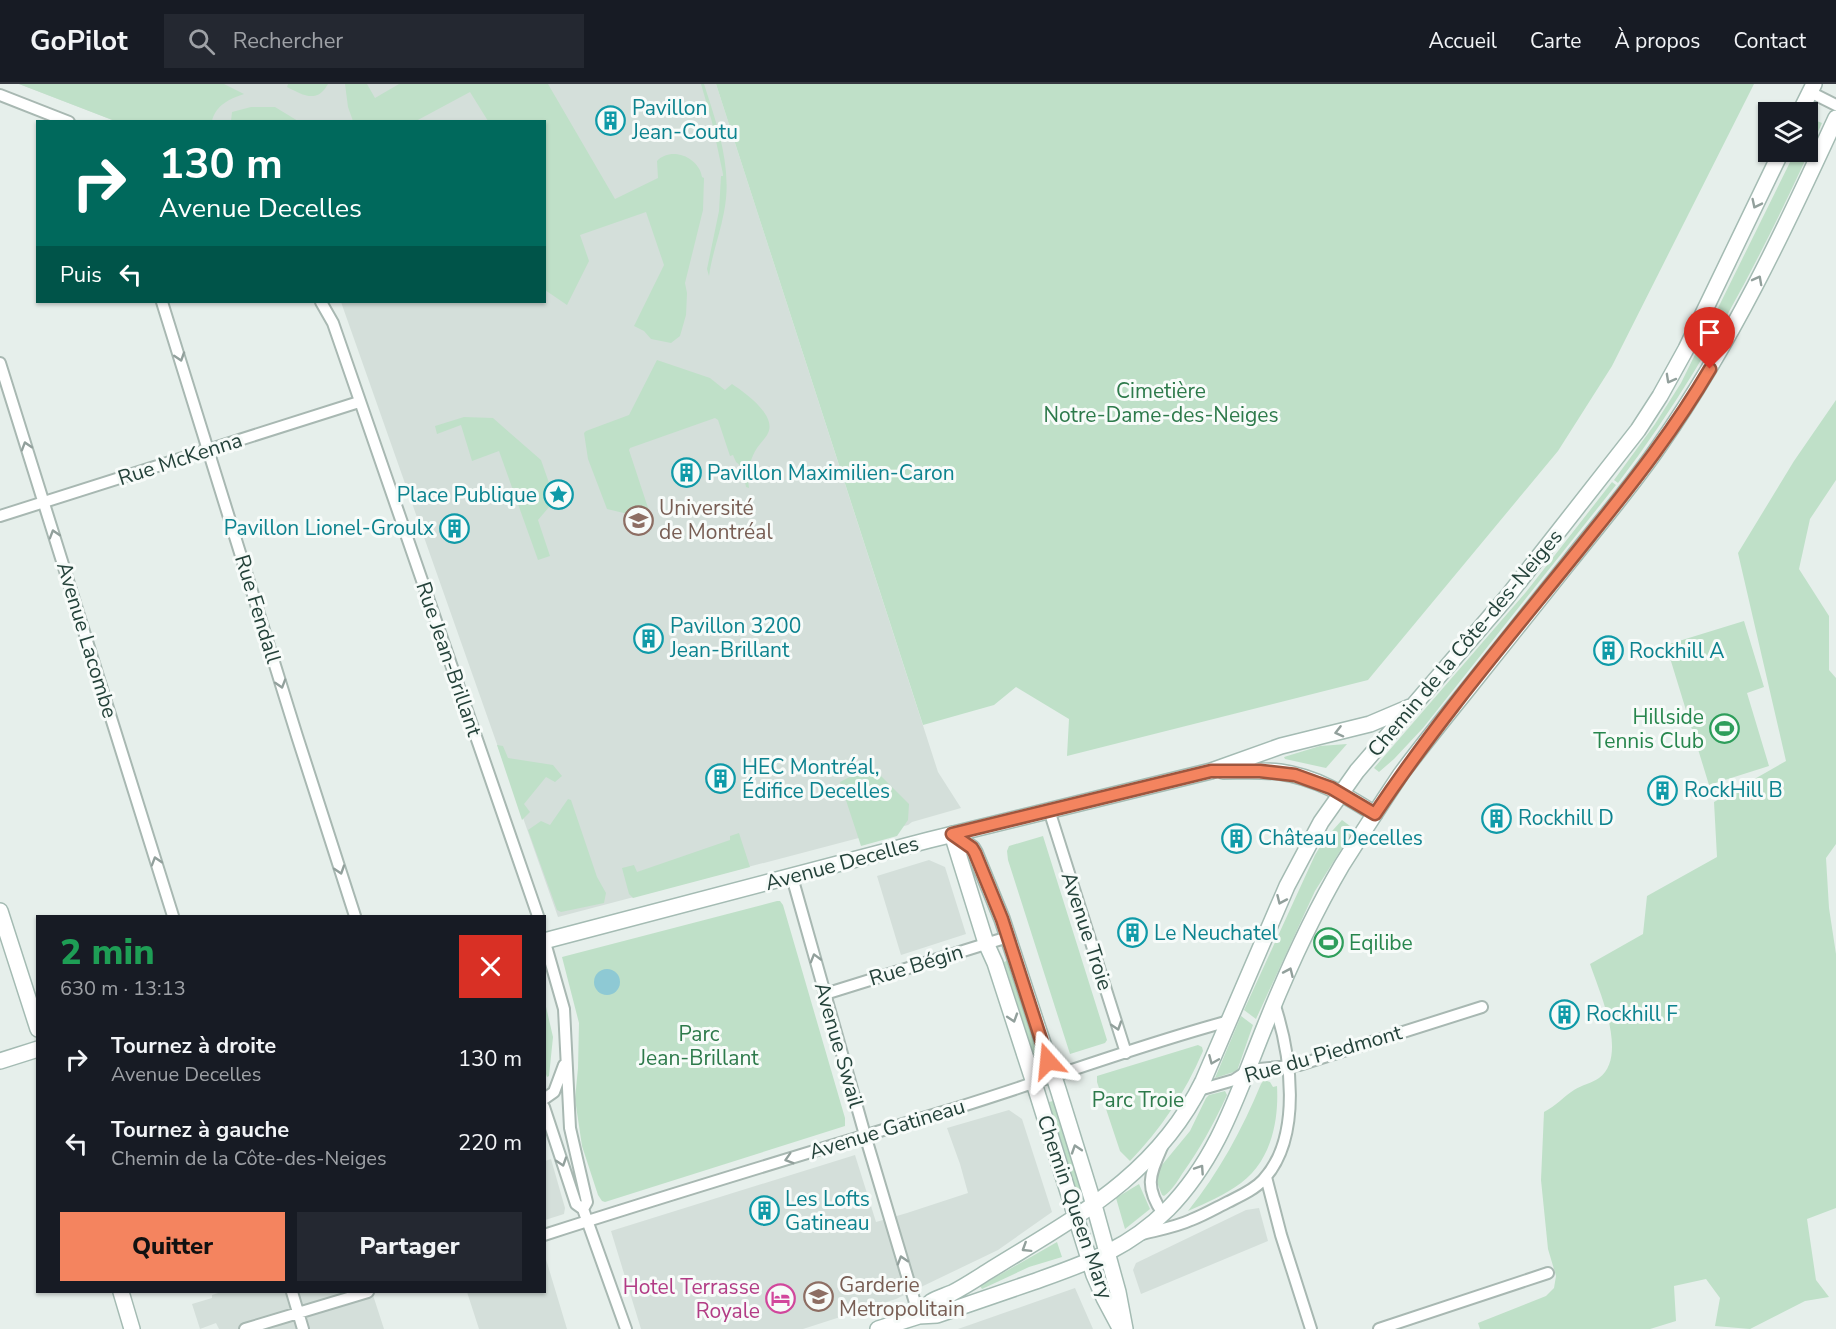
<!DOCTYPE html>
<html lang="fr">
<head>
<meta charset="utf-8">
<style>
  body { margin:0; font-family:"Nunito Sans",sans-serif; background:#242831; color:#f1f3f6; height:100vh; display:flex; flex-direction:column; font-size:22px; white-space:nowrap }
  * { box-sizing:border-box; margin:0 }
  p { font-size:20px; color:#9ea1a6 }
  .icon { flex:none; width:33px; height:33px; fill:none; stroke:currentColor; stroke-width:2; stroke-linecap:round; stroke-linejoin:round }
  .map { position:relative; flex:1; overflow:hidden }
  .side { position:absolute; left:36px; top:831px; width:510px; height:378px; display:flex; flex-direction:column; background:#171b24; border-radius:0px; box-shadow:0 2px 4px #0004 }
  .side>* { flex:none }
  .guide { position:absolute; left:36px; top:36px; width:510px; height:183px; border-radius:0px; box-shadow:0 2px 4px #0004; background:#00695c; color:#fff; overflow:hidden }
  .buttons { position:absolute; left:1758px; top:18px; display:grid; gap:12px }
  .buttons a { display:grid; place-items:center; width:60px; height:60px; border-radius:0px; background:#171b24; box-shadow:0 2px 4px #0004; font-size:30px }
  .pin { position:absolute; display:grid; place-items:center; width:51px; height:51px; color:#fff; margin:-62px -26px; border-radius:50% 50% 50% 0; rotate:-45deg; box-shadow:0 0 6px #0007 }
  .pin .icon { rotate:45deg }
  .me { position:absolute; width:66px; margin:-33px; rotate:342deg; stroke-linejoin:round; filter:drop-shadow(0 0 4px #0008) }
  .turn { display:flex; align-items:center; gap:21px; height:126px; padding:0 24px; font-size:27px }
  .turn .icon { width:78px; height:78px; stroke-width:2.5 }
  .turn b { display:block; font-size:42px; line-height:51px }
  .then { display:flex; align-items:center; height:57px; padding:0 24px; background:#0003; gap:12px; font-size:22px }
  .round { display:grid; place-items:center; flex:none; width:63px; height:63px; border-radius:0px; background:#242831 }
  .summary { display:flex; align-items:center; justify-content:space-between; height:102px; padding:0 24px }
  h1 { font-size:36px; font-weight:800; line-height:45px; color:#1e9e55 }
  .cta { display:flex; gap:12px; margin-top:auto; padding:12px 24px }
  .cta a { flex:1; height:69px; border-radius:0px; background:#f4845f; color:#111; font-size:24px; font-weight:800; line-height:69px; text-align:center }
  .cta a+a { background:#242831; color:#f1f3f6 }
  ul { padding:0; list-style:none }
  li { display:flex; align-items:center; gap:18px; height:84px; padding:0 24px }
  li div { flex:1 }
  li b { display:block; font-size:22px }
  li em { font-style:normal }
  header { display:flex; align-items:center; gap:36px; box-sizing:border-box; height:84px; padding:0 30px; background:#171b24; border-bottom:2px solid #363941 }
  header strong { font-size:28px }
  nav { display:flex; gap:33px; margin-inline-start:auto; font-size:21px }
  .search { width:420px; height:54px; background:#242831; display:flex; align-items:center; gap:15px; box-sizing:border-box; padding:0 21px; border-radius:0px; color:#9ea1a6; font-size:22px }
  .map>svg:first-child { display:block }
  .built { fill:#d4dfda }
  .green { fill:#bfe0c8 }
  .water { fill:#8ec9d4 }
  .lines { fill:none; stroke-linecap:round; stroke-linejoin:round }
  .street-casing { stroke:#a8b8b2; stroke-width:14 }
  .secondary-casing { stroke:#a4bbb3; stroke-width:18 }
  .street { stroke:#fff; stroke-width:10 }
  .secondary { stroke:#fff; stroke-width:15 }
  .oneway { stroke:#92a09c }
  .route-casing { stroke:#9f563e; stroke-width:15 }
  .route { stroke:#f4845f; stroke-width:10 }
  .labels { text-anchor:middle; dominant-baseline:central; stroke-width:6; stroke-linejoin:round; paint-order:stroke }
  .culture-label { font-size:21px; fill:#0d838f; stroke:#f7fbf9; text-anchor:start }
  .park-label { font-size:21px; fill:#2d7a4b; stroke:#f7fbf9 }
  .street-label { font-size:21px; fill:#24423a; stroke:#f7fbf9 }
  .education-label { font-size:21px; fill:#785e54; stroke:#f7fbf9; text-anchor:start }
  .leisure-label { font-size:21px; fill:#27864d; stroke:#f7fbf9; text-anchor:end }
  .hotel-label { font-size:21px; fill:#b23c85; stroke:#f7fbf9; text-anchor:end }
</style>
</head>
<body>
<header>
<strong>GoPilot</strong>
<div class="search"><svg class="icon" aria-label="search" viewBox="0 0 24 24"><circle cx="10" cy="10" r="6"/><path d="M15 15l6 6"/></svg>Rechercher</div>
<nav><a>Accueil</a><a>Carte</a><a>À propos</a><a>Contact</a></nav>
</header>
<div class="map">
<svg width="1836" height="1245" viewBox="0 0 1836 1245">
  <rect width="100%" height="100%" fill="#e6efeb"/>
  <!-- built -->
  <path class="built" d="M19,0H716L938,688L961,724L912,738L908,741L558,833L341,218H544V38L115,37Z
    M929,776L945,783L966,850L901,871L877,792Z
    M1009,1026L1022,1035L1052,1128L998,1166L896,1215L803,1245H641L611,1147L855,1071L876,1138L907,1129L968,1109L960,1080L947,1044Z
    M551,1075L565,1124L564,1130L545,1136V1077Z
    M1259,1124L1268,1157L1141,1210L1133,1186L1136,1179L1246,1126Z
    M545,1172L567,1245H479L467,1208H544Z
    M1075,1204L1093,1245H958Z
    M221,1208H372L384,1245H219L216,1239L200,1245L192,1220L212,1214V1211Z"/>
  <!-- green -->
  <path class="green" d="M19,0H224L244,10C229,15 216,21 212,37H115Z
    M288,0H328C317,20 303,11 287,3Z
    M345,0H367L375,14L399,0H548L615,115L658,94L657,77C671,62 699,73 702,93L704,94L703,126L685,199L687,209L686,231L680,252L671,259L651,255L644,247L634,242L664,181L646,128L580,151L589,177L567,221L545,206L544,38L488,37L470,8L416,37H353L348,23Z
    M701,0H704C717,41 733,84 724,128C720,150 712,170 709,192L707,185L719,127L721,92H723V90L712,38Z
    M716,0H1754L1612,282L1558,367L1368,596L1067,672L1069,635L1016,603L994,621L923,641Z
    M251,23H275L298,37H231L232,28Z
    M1812,35L1822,39C1766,165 1702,289 1618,399L1614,396L1655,340L1681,299L1795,68H1808V44Z
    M657,276L710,294L725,306L732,300C744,308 777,331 768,349C766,354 760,359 757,364C749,376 747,391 749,404L746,403L742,383L736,378L733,371L730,372L718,336L715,334L630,364L629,366L649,427L632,431L607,425L588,375L584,349L586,347L629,331Z
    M1836,316V396L1810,435L1799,485L1829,532V586L1836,594V760L1826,774L1829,824L1836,870V1124L1807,1135L1816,1196L1829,1213L1805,1217L1750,1245L1715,1242L1720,1214L1706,1195L1674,1202L1676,1237L1650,1245H1480L1478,1239L1546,1212L1554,1204L1556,1192L1548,1165L1541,1096L1544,1028C1556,1022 1563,1013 1574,1006C1582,1001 1592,999 1599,994C1629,972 1599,907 1590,880L1643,850L1647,812L1717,773L1714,718L1786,677L1738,469L1794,377Z
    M464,333L493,334L541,376L555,416L538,436L550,472L538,476L499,367L472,377L461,341L437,350L435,342Z
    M1612,398L1616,401L1423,644L1394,675L1379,688L1374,684L1526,508Z
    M1744,537L1764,603L1747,609L1769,682L1709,701L1666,561Z
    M1347,660L1326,684L1285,675L1284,673L1320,662Z
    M497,661L503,662L508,674L553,681L562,692L555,698L546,693L524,720L530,728L522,736Z
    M871,682L909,720L908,736L897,752L861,762L840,698Z
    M568,715L571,716L597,793L606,809L604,819L561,828L557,826L528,746L541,737L550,741Z
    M1342,736L1354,745L1315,807L1256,935L1244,926L1315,771L1324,756Z
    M739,749L750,783L633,814L629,810L622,784L634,781L637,788L730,756V752Z
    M1043,752L1107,956L1105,959L1070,970L1008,776L1007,767L1009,762Z
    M777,817H780L783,821L845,1034V1042L605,1118L602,1117L598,1111L582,1062L575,1015L578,984L579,939L562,873Z
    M1009,876L1039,971L1034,972L1004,878Z
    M544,914L553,953L549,992L547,993L544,984Z
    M1241,932L1253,941L1237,987L1215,994Z
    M1198,961L1202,963L1203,967C1185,1009 1161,1045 1130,1077L1120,1067L1097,998V992Z
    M1264,996L1270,998L1273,1003L1277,1002C1279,1037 1271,1077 1241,1099C1225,1111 1206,1119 1188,1127C1219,1088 1242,1046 1261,1000Z
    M1225,1007L1227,1011C1214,1039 1200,1065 1182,1090C1177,1098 1172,1106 1164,1112L1162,1111L1155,1093L1157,1087L1190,1047L1206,1014L1209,1011Z
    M1053,1017L1083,1109L1078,1111L1049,1018Z
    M1139,1100L1150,1125L1125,1145L1116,1114Z
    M1057,1158L1062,1173L1029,1183L982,1205L980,1202Z"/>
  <!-- water -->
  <path class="water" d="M594 898a13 13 0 1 1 26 0a13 13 0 1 1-26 0Z"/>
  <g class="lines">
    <defs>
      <path id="street" d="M1810,8L1836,21
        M0,11L69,38
        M162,218L297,652L355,832
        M321,218L333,239L538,832
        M0,279L173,832
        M0,432L359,318
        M1049,726L1126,969
        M792,793L865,1051L919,1232
        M544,855L564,925L570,1044L587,1118L583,1125
        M825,910L1008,853
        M1199,1006L1234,996L1249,986L1299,981L1482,923
        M544,1015L554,1008L564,981
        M544,1023L576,1120L583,1125L626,1245
        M1162,1063C1150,1091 1144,1102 1163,1130
        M1266,1093L1281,1151L1311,1245
        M1142,1150C1158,1146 1176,1143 1191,1136C1204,1131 1216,1124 1228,1118C1240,1112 1254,1106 1263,1096C1303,1053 1291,970 1274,919
        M544,1151C677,1108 810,1068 943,1028C1039,999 1132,963 1229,937
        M292,1208L303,1245
        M245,1245L368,1208
        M1379,1245L1548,1189"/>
      <path id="secondary" d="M1800,28L1814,0
        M1223,687C1242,687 1261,686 1280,688C1316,693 1345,711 1375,730
        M952,750L972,764L975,769L1002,835L1058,1005L1094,1121L1118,1208L1125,1245
        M952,750L986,859L995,879L1034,999L1094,1191L1104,1214L1120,1244
        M0,827L38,945
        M544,857L929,756L1211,687L1281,662L1370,640L1410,623
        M0,977L38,965
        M121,1208L132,1245
        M919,1232C922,1228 926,1222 931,1218C937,1214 945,1212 952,1209C964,1203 976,1195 987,1188C1074,1134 1156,1093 1203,997L1287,802L1321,738L1357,687L1507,513L1638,346L1660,312L1686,265L1781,68
        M878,1245L919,1232L937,1231C969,1220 1001,1209 1033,1198C1086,1179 1127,1166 1168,1125C1219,1073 1238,1008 1265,942C1287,887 1312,832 1342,781C1361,751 1381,720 1401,690C1421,663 1442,637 1463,611C1499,566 1534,522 1570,477C1600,439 1632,402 1660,361C1731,259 1784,147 1836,34"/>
    </defs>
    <!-- street casing -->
    <use href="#street" class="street-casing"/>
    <!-- secondary casing -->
    <use href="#secondary" class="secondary-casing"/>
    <!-- street -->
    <use href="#street" class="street"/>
    <!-- secondary -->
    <use href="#secondary" class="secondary"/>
  </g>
  <!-- one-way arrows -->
  <defs><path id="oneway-chevron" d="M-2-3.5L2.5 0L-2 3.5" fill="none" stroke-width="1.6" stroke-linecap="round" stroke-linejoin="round" transform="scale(1.5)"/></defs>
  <g class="oneway">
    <use href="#oneway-chevron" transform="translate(1756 120) rotate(116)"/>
    <use href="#oneway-chevron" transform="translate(1758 196) rotate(-62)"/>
    <use href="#oneway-chevron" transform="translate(180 273) rotate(72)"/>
    <use href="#oneway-chevron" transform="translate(1670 295) rotate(119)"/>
    <use href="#oneway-chevron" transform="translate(26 362) rotate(-107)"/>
    <use href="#oneway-chevron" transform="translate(54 450) rotate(-107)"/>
    <use href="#oneway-chevron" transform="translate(281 600) rotate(73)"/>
    <use href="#oneway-chevron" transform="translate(1339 648) rotate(166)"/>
    <use href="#oneway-chevron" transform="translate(156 777) rotate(-107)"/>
    <use href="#oneway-chevron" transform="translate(340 786) rotate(72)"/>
    <use href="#oneway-chevron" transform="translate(1281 816) rotate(114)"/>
    <use href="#oneway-chevron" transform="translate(815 874) rotate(-106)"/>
    <use href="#oneway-chevron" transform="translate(1289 888) rotate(-66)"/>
    <use href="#oneway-chevron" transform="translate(1013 934) rotate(72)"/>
    <use href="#oneway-chevron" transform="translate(1117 942) rotate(72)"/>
    <use href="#oneway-chevron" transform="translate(1213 976) rotate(113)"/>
    <use href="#oneway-chevron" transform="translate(1076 1065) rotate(-108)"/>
    <use href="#oneway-chevron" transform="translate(789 1075) rotate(163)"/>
    <use href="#oneway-chevron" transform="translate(562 1078) rotate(72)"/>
    <use href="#oneway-chevron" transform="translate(1200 1085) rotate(-56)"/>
    <use href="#oneway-chevron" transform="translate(1026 1164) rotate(148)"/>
    <use href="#oneway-chevron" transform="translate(902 1176) rotate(-107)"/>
  </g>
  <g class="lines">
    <defs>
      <path id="route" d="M1048,977L1002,835L975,769L972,764L952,750L1211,687H1260L1295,691L1331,704L1375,730C1441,631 1519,541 1593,448C1635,396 1676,343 1710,285"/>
    </defs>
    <!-- route casing -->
    <use href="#route" class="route-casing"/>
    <!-- route -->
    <use href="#route" class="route"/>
  </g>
  <!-- icons -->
  <defs>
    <symbol id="building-ring" viewBox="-11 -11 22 22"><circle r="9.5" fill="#f7fbf9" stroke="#0f9aa8" stroke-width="1.5"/><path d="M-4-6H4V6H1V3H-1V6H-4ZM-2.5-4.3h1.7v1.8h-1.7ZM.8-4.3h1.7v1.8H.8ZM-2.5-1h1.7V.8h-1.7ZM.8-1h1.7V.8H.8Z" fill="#0f9aa8"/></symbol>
    <symbol id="sight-ring" viewBox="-11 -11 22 22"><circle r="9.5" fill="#f7fbf9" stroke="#0f9aa8" stroke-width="1.5"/><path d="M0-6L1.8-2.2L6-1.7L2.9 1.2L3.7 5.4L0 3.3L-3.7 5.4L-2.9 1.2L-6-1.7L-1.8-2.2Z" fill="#0f9aa8"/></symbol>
    <symbol id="university-ring" viewBox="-11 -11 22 22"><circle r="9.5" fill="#f7fbf9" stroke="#8d6e63" stroke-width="1.5"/><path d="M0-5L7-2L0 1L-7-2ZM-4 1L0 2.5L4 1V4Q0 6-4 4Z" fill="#8d6e63"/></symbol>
    <symbol id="stadium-ring" viewBox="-11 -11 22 22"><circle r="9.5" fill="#f7fbf9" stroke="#2e9e5b" stroke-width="1.5"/><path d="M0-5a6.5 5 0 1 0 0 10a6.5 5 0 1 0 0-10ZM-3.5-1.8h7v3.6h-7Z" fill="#2e9e5b"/></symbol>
    <symbol id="school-ring" viewBox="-11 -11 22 22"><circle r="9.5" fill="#f7fbf9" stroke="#8d6e63" stroke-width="1.5"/><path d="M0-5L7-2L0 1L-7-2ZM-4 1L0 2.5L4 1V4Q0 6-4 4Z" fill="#8d6e63"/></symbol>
    <symbol id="hotel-ring" viewBox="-11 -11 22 22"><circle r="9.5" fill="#f7fbf9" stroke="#d1479c" stroke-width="1.5"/><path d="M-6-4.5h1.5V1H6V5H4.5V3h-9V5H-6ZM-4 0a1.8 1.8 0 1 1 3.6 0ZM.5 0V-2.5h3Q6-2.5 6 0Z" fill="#d1479c"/></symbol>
  </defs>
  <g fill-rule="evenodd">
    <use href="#building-ring" x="594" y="20" width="33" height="33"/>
    <use href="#building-ring" x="670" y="372" width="33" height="33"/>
    <use href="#sight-ring" x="542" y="394" width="33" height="33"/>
    <use href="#university-ring" x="622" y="420" width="33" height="33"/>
    <use href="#building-ring" x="438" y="428" width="33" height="33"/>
    <use href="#building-ring" x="632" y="538" width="33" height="33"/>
    <use href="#building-ring" x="1592" y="550" width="33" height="33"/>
    <use href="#stadium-ring" x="1708" y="628" width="33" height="33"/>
    <use href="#building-ring" x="704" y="678" width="33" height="33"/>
    <use href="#building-ring" x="1646" y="690" width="33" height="33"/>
    <use href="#building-ring" x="1480" y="718" width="33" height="33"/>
    <use href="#building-ring" x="1220" y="738" width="33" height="33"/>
    <use href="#building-ring" x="1116" y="832" width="33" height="33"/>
    <use href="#stadium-ring" x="1312" y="842" width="33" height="33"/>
    <use href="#building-ring" x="1548" y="914" width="33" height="33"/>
    <use href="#building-ring" x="748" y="1110" width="33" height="33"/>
    <use href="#school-ring" x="802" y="1196" width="33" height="33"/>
    <use href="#hotel-ring" x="764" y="1198" width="33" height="33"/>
  </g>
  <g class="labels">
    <!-- culture labels -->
    <g class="culture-label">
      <text x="632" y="24">Pavillon<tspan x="632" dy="24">Jean-Coutu</tspan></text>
      <text x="707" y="389">Pavillon Maximilien-Caron</text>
      <text x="537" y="411" text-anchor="end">Place Publique</text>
      <text x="434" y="444" text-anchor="end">Pavillon Lionel-Groulx</text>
      <text x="670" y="542">Pavillon 3200<tspan x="670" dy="24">Jean-Brillant</tspan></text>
      <text x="1629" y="567">Rockhill A</text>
      <text x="742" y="683">HEC Montréal,<tspan x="742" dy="24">Édifice Decelles</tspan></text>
      <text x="1684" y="706">RockHill B</text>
      <text x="1518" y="734">Rockhill D</text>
      <text x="1258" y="754">Château Decelles</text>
      <text x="1154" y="849">Le Neuchatel</text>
      <text x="1586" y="930">Rockhill F</text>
      <text x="785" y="1115">Les Lofts<tspan x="785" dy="24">Gatineau</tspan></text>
    </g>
    <!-- park labels -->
    <g class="park-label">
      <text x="1161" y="307">Cimetière<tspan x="1161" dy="24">Notre-Dame-des-Neiges</tspan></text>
      <text x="699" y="950">Parc<tspan x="699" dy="24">Jean-Brillant</tspan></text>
      <text x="1138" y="1016">Parc Troie</text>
    </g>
    <!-- street labels -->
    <g class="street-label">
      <text transform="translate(180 375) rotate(-18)">Rue McKenna</text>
      <text transform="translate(258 525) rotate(73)">Rue Fendall</text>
      <text transform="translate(87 556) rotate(73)">Avenue Lacombe</text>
      <text transform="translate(1465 559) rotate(-50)">Chemin de la Côte-des-Neiges</text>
      <text transform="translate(449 575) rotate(71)">Rue Jean-Brillant</text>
      <text transform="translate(842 779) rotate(-15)">Avenue Decelles</text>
      <text transform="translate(1087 847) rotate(72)">Avenue Troie</text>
      <text transform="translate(916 881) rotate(-17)">Rue Bégin</text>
      <text transform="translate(839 961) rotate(74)">Avenue Swail</text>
      <text transform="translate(1323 970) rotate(-16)">Rue du Piedmont</text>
      <text transform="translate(887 1045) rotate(-17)">Avenue Gatineau</text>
      <text transform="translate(1075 1123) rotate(71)">Chemin Queen Mary</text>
    </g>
    <!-- education labels -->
    <g class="education-label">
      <text x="659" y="424">Université<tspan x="659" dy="24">de Montréal</tspan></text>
      <text x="839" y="1201">Garderie<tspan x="839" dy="24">Metropolitain</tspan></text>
    </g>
    <!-- leisure labels -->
    <g class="leisure-label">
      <text x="1704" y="633">Hillside<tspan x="1704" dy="24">Tennis Club</tspan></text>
      <text x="1349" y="859" text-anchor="start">Eqilibe</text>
    </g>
    <!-- hotel labels -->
    <g class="hotel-label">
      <text x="760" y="1203">Hotel Terrasse<tspan x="760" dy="24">Royale</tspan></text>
    </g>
  </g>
</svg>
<div class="buttons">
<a><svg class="icon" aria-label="layers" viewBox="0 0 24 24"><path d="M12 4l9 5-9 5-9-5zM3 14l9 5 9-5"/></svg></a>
</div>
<div class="pin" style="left:1710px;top:285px;background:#d93025"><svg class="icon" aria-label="arrive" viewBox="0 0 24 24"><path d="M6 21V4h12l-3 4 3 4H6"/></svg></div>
<svg class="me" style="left:1048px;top:977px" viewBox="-20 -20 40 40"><path d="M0-17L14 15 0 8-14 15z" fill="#f4845f" stroke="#fff" stroke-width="4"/></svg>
<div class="guide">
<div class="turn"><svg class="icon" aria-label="right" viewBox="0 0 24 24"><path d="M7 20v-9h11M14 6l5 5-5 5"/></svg><div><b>130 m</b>Avenue Decelles</div></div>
<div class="then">Puis<svg class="icon" aria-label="left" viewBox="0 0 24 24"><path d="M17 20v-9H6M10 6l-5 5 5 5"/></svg></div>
</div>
<section class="side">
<div class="summary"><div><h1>2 min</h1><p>630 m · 13:13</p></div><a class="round" style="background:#d93025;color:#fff"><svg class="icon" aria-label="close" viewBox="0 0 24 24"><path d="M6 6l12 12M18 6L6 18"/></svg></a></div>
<ul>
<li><svg class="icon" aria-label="right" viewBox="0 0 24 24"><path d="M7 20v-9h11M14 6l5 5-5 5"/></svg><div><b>Tournez à droite</b><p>Avenue Decelles</p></div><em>130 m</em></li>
<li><svg class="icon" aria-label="left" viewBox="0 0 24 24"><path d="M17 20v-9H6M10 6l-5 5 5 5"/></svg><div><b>Tournez à gauche</b><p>Chemin de la Côte-des-Neiges</p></div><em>220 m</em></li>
</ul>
<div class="cta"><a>Quitter</a><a>Partager</a></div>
</section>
</div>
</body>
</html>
